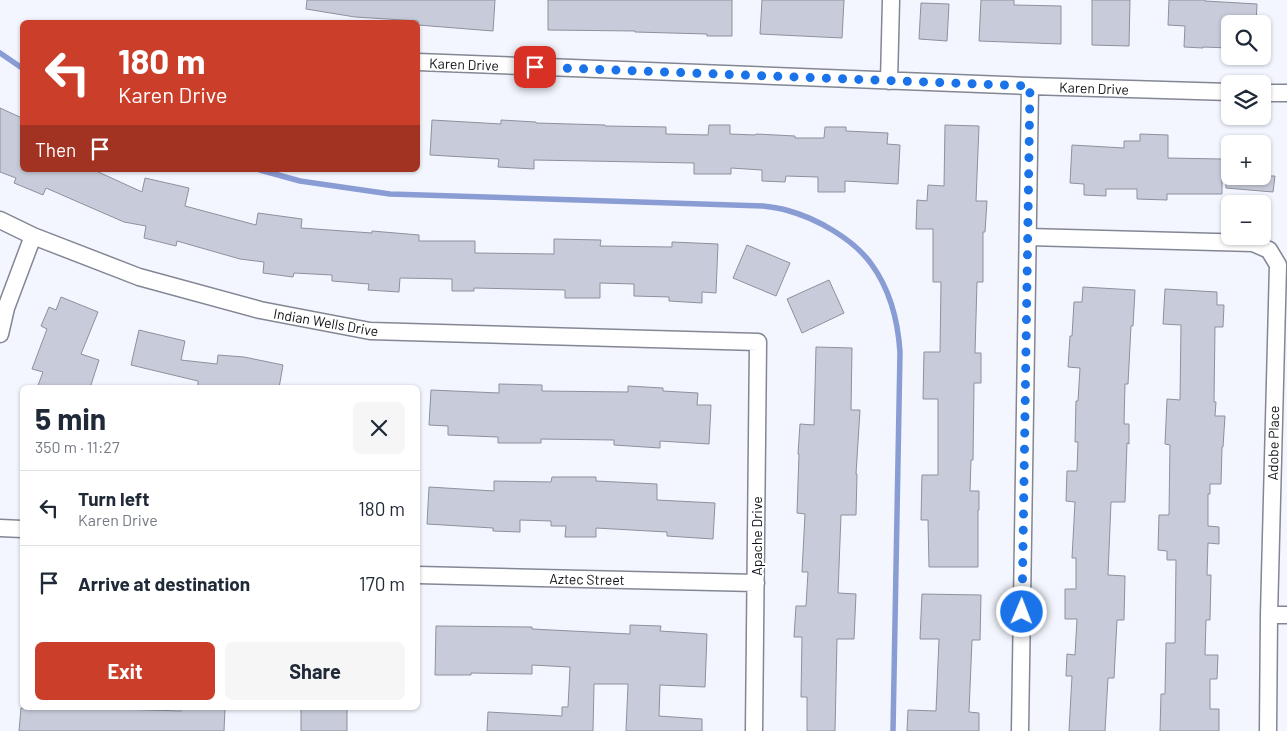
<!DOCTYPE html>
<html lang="en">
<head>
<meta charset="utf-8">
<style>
  body { margin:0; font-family:Barlow,sans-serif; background:#f6f6f7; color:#1f2937; height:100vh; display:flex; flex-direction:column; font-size:19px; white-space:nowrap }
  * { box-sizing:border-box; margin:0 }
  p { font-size:16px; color:#747a83 }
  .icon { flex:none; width:28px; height:28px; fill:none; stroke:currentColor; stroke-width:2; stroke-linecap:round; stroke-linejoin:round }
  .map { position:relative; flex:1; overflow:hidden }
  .sheet { position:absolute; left:20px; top:385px; width:400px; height:325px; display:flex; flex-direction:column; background:#fff; border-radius:8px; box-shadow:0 1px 4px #0004 }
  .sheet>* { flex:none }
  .guide { position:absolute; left:20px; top:20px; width:400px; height:152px; border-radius:8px; box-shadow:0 1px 4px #0004; background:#cb3f2a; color:#fff; overflow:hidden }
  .controls { position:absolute; left:1221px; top:15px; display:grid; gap:10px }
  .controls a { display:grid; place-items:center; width:50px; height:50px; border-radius:8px; background:#fff; box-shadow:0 1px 4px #0004; font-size:25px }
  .pin { position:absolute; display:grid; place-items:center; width:42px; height:42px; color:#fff; margin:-21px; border-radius:10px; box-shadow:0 2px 8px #0006 }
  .me { position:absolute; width:55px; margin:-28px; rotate:1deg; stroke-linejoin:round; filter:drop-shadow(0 0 4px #0008) }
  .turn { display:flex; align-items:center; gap:18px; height:105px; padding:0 15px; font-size:22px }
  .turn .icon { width:65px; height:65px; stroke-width:2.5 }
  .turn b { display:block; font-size:35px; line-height:42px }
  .then { display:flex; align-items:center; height:48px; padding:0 15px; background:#0003; gap:10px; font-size:19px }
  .round { display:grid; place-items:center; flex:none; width:52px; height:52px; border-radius:8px; background:#f6f6f7 }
  .summary { display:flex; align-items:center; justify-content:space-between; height:85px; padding:0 15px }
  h1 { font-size:30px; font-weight:700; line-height:38px }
  .button { display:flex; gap:10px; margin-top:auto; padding:10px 15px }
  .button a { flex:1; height:58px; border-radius:8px; background:#cb3f2a; color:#fff; font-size:20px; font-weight:700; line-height:58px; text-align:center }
  .button a+a { background:#f6f6f7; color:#1f2937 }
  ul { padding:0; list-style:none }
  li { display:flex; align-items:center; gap:15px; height:75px; padding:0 15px; border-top:1px solid #e0e1e3 }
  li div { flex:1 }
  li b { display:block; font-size:19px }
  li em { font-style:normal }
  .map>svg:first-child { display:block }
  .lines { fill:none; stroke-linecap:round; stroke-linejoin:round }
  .stream { stroke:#8a9cd4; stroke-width:5.5 }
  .building { fill:#c8ccda; stroke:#8c919e }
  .street-casing { stroke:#838794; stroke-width:19 }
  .street { stroke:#fff; stroke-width:16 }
  .route { stroke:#1a73e8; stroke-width:9; stroke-dasharray:0 16.2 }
  .labels { text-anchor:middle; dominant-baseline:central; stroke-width:4; stroke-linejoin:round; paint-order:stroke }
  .street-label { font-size:14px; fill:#0f1115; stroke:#fff }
</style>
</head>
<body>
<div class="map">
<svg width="1287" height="731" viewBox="0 0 1287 731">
  <rect width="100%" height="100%" fill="#f3f6fe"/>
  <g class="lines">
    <!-- stream -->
    <path class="stream" d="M0,53L22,68
      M260,170L300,181L390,194L763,206C771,207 779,208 786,210C816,218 854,239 872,265C890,290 898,322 900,352L893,731"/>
  </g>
  <!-- building -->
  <path class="building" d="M307,0H495L493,31L418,25V21L355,17L306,9Z
    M548,0H732V36H707V34L635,32V31L548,30Z
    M762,0H844L842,38L760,34Z
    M981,0H1014V5L1061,6V44L979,41Z
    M1092,0H1130L1129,46L1092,45Z
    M1169,0H1205V1L1257,4L1256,24H1230V48L1203,47V48L1184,47L1185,26L1168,25Z
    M921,3L949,4L947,41L919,39Z
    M0,108L22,118V170H94L142,192L145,178L189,188L185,206L256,225L258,213L302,219L301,228L372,233V231L419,235V241H475V253L554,254V239L601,240L600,246L672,247V242L718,244L716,293L702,292V303L669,301V297L634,296V284L600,283V298H565V290L474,288V291H452V279L400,278L399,292L368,290L369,284L332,281V275L294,273L293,277L263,273L264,262L240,259L177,241L176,246L144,238L146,226L124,222L46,188L43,195L14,183L16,178L0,172Z
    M432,120L501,124V120L536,122V123L605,125V126L666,127V134L708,135L709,125H730V134L755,135L756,134L795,136V138H824L825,127H846V131L888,133L887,144L900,145L898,184L845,181V192H818V177L786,176L785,182L762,181V170L731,168V174H694V163L534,160V169L498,167L499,159L430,155Z
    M945,125L979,126L976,201H987L985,232H983V282H977L975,353H981V383H974L973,460H971L970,491H979V510H978V567H929L928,520H921L922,475H938V399H923L924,352H940L941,282H933V229H916L917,200L927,201L928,185L944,186Z
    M1140,134L1168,135V158L1222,159V194H1167V200L1137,199V189H1106V196L1084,195V184L1070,183L1072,145L1124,148V141H1140Z
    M1226,176H1275L1273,192L1226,188Z
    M747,245L790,263L776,296L733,278Z
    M829,280L844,313L802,333L787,299Z
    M1083,287L1135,290L1133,326H1131L1128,384H1125L1124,424H1129V444L1127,443L1125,502H1111L1108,575L1125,576L1124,620H1117L1114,678H1108L1105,731H1069L1072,676H1066L1067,654L1075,655L1077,619H1065V589H1076V558H1072L1075,502L1066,501L1067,471H1077L1078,442H1075L1076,401H1078L1080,368L1068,367L1070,336H1072L1074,302H1082Z
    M1165,289L1217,292V305H1224L1223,327H1215L1214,402H1216L1215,416H1225L1223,447H1222L1221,484H1210V494H1208V526L1219,527V544L1208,543L1207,575H1211L1210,620H1206L1205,655H1218L1217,679H1210V709H1219V731H1160L1161,694H1165L1166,643H1175L1176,560H1167V551L1158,550L1159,515H1169L1170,445L1165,444L1167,399L1180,400L1181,325L1163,324Z
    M61,297L98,312L81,354L99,360L90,388H37L43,372L32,369L47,329L41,326L49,307L56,310Z
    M139,330L185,341L181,360L217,364L218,355L244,357L283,365L279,388H198V381L131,365Z
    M816,347L852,348L851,410H860L856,474H857L856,515H841L838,593L856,594L854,639H837L835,731H807V697H801L802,637H794L796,606H806L808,572H802L805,514L797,513L799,454H798L800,424L814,425Z
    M499,384L542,385V391L628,392V386L663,388V391L698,393L697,405H711L709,444L660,441V448L614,445V440L541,439V443H498V437L448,435V426L429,425L431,390L499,393Z
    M552,477H596V481L657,484V500L715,503L713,539L667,536V532L596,528V537H565L566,526H551V521L520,520V532L493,531V528L427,524L429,487L494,491V481L551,482Z
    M922,594L981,595L980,640H972L969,712L979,713V731H907L908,710L936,711L939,639H920Z
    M630,625L661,626L660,631L707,634L705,687L660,685L659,716L702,719V731H626L628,684H594L593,731H487L488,712L562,716V707H568L570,667L532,665V674L471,673V675H435L436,626L532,627V629L630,634Z
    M21,708H117V709L181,711V708H225L224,731H19Z
    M301,708H347V731H301Z"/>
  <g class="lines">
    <defs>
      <path id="street" d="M418,62L1030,86L1230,92
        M889,81L891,0
        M1262,93H1287
        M0,220L33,236L139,277L260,310L370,331L758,342L754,731
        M1028,237L1253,243L1269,250L1278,265L1269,615L1268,731
        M0,334L6,308L33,236
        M0,528L22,529
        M418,575L756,583
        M1269,615H1287
        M1020,731L1030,86"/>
    </defs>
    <!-- street casing -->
    <use href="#street" class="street-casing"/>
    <!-- street -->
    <use href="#street" class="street"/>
  </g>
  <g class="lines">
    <!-- route -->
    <path class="route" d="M535,67L1030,86L1022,612"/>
  </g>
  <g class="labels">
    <!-- street labels -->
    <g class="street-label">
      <text transform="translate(464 64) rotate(2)">Karen Drive</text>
      <text transform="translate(1094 88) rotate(2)">Karen Drive</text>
      <text transform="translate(326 322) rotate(10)">Indian Wells Drive</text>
      <text transform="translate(1273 443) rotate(-89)">Adobe Place</text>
      <text transform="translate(756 536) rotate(-90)">Apache Drive</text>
      <text transform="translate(587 579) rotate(1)">Aztec Street</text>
    </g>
  </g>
</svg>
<div class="controls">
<a><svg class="icon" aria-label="search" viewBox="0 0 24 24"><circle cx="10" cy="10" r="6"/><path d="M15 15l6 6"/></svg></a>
<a><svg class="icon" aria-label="layers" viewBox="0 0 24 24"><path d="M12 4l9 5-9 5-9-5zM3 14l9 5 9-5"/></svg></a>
<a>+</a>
<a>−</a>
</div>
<div class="pin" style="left:535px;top:67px;background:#d93025"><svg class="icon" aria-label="arrive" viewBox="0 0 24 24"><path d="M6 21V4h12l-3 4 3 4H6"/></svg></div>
<svg class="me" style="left:1022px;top:612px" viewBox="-20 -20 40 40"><circle r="17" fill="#1a73e8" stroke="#fff" stroke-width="3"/><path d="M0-11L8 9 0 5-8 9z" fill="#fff"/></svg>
<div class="guide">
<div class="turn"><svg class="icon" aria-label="left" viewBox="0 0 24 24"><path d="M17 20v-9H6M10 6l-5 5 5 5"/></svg><div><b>180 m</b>Karen Drive</div></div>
<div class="then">Then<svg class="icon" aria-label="arrive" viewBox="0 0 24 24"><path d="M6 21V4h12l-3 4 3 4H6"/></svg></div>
</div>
<section class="sheet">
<div class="summary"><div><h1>5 min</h1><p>350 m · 11:27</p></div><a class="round"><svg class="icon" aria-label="close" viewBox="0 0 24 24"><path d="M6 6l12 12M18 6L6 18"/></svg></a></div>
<ul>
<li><svg class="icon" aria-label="left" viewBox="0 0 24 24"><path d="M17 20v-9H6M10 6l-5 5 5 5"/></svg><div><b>Turn left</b><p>Karen Drive</p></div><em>180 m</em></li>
<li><svg class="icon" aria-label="arrive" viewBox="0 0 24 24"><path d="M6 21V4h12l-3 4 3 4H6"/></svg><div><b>Arrive at destination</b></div><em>170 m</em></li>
</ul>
<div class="button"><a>Exit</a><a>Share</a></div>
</section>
</div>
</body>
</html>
